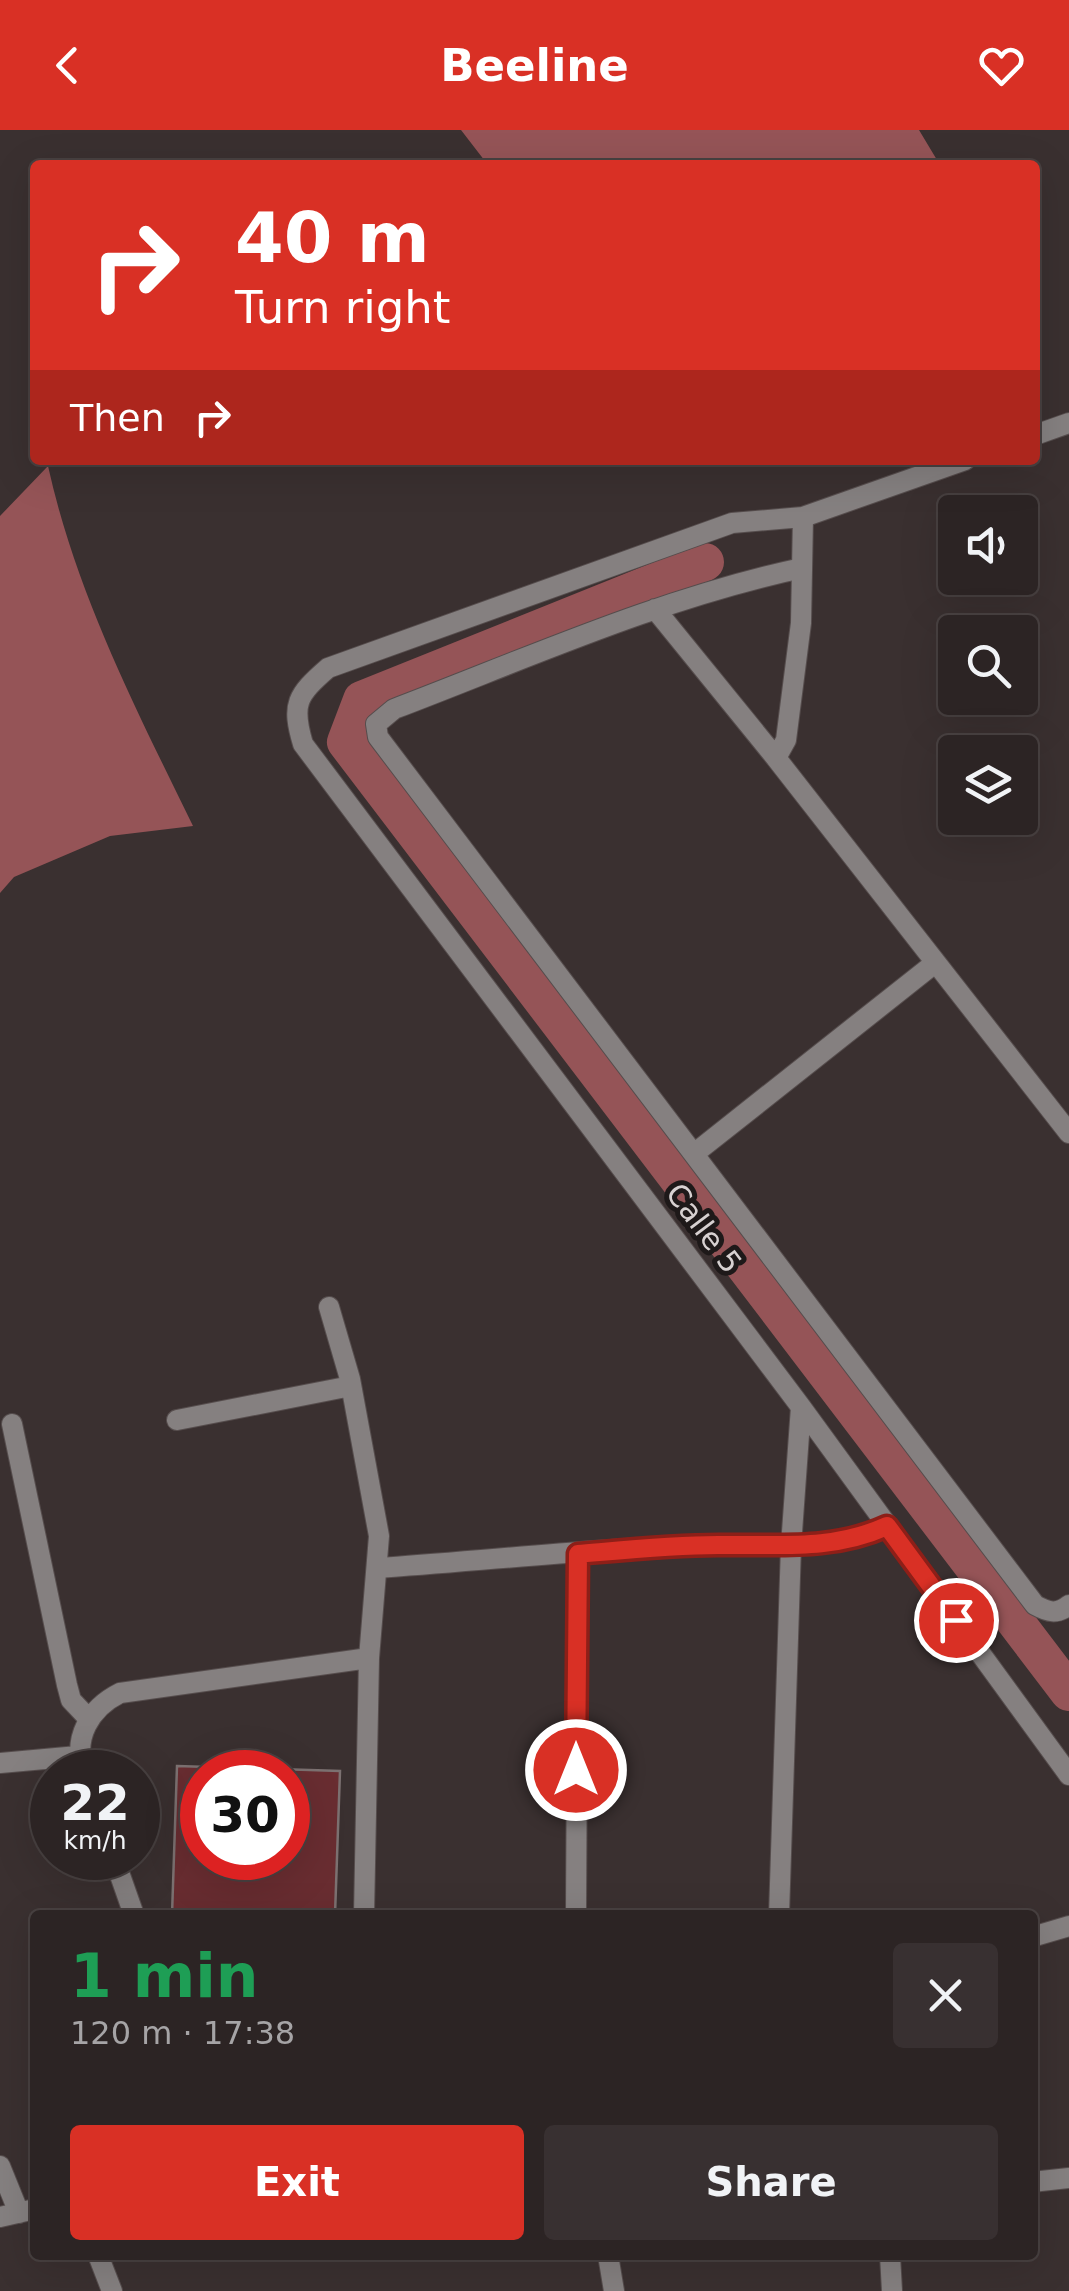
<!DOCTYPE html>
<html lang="en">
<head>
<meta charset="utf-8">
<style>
  body { margin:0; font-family:"DejaVu Sans",sans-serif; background:#383031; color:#f1f3f6; height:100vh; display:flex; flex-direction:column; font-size:38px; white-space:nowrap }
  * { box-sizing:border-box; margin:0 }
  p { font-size:32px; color:#a6a4a6 }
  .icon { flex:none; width:55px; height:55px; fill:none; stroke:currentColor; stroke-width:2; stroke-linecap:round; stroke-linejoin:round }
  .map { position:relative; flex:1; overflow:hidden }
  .details { position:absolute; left:30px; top:1780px; width:1008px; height:350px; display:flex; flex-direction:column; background:#2c2424; border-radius:10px; box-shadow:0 10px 40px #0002,0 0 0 2px #484141 }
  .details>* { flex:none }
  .guide { position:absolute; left:30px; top:30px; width:1010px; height:305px; border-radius:10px; box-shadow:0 10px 40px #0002,0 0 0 2px #484141; background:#d93025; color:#fff; overflow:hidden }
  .tools { position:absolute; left:938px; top:365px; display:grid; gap:20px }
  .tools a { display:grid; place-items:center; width:100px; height:100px; border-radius:10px; background:#2c2424; box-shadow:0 10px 40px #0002,0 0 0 2px #484141; font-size:50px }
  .speed { position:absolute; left:30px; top:1620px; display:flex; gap:20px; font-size:50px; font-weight:700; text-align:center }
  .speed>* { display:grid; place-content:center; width:130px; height:130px; border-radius:50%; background:#2c2424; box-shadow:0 10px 40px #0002,0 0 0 2px #484141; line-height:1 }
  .speed small { font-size:25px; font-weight:400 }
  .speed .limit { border:15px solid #d22; background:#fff; color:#111 }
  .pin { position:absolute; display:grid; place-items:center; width:85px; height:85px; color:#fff; margin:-42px; border:5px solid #fff; border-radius:50%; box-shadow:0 2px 10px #0007 }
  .me { position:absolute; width:110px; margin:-55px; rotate:0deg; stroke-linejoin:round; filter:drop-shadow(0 0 8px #0008) }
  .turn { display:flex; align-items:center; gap:35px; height:210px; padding:0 40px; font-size:45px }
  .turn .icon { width:130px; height:130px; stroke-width:2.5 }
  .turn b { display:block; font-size:70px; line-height:85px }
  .then { display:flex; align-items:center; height:95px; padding:0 40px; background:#0003; gap:20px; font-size:38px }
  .round { display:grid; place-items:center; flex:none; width:105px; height:105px; border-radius:10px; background:#383031 }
  .headline { display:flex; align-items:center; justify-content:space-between; height:170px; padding:0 40px }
  h1 { font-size:60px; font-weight:700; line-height:75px; color:#1e9e55 }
  .cta { display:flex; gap:20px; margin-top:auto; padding:20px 40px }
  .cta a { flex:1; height:115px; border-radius:10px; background:#d93025; color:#fff; font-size:40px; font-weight:700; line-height:115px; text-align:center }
  .cta a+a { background:#383031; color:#f1f3f6 }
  header { display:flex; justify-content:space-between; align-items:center; height:130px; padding:0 40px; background:#d93025; color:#fff; font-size:45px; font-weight:700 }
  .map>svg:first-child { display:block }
  .water { fill:#955457 }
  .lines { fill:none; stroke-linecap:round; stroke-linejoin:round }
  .canal { stroke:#955457; stroke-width:38 }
  .building { fill:#692d31; stroke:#7c7171; stroke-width:2.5; fill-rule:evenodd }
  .minor-casing { stroke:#564d4d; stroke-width:22 }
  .minor { stroke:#858080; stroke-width:20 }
  .route-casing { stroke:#8d1f18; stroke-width:25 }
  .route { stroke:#d93025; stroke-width:18 }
  .labels { text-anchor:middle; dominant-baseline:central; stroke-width:10; stroke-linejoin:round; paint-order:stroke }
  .street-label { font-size:30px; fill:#d7d1d1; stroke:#1e1919 }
</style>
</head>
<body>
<header><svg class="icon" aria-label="back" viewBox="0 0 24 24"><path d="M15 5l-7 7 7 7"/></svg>Beeline<svg class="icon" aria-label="heart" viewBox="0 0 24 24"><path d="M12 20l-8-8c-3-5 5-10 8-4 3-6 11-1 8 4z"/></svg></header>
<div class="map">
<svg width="1069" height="2161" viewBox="0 0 1069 2161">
  <rect width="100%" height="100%" fill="#3a3030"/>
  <!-- water -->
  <path class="water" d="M461,0H919L940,35H488Z
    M48,336C76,463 136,579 193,696L110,706L14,747L0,763V386Z"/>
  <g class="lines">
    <!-- canal -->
    <path class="canal" d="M705,432L362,570L346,612L1069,1562"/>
  </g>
  <!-- building -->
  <path class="building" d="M177,1636L340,1641L335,1785H172ZM202,1642H288V1728H202Z"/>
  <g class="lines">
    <defs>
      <path id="minor" d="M1035,305L1069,293
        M965,330L803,387L732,393L328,538C297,565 291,574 303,614L801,1277L1069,1645
        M803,387L801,493L786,610L776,628L1069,1003
        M802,438C661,468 528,528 394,579L376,594L378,607L1035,1475C1048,1482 1057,1485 1069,1475
        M655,479L776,628
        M695,1023L935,833
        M329,1177L350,1249L379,1406L369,1528L364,1785
        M177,1290L351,1256
        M12,1294L67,1555L71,1570L88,1588
        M378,1438C490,1430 602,1418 714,1415C775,1413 830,1422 887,1396
        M0,1633L78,1626
        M84,1642C72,1608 90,1578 120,1563L369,1528
        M114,1728L134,1785
        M576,1785L578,1423
        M779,1785L791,1416L801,1277
        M1032,1807L1069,1796
        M0,2036L19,2083
        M1032,2052L1069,2048
        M0,2087L35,2079
        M98,2125L112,2161
        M608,2125L614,2161
        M890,2125L892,2161"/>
    </defs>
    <!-- minor casing -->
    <use href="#minor" class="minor-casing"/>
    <!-- minor -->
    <use href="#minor" class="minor"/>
  </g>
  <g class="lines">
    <defs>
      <path id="route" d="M576,1640L578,1424C624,1420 671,1415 718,1415C778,1414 832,1421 887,1396L956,1490"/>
    </defs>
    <!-- route casing -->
    <use href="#route" class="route-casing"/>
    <!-- route -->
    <use href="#route" class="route"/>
  </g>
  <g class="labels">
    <!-- street labels -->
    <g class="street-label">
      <text transform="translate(704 1098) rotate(53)">Calle 5</text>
    </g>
  </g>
</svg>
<div class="tools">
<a><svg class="icon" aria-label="sound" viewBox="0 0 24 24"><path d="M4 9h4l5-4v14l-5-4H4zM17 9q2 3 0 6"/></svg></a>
<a><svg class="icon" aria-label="search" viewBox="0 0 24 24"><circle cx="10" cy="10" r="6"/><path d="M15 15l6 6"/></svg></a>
<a><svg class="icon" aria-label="layers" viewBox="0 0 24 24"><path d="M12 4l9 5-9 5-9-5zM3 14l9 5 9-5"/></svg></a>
</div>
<div class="speed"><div>22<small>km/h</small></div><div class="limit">30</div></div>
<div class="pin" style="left:956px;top:1490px;background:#d93025"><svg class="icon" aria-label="arrive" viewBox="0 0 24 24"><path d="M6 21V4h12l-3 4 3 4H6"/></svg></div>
<svg class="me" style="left:576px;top:1640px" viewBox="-20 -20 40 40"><circle r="17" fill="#d93025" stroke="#fff" stroke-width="3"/><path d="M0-11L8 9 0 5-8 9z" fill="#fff"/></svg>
<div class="guide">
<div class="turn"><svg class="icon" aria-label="right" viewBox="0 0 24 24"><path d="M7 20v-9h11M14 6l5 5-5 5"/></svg><div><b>40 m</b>Turn right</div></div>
<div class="then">Then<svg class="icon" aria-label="right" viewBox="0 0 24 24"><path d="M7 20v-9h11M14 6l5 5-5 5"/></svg></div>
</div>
<section class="details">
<div class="headline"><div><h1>1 min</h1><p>120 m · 17:38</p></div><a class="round"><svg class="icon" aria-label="close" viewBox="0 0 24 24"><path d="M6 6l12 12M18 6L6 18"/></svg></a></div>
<div class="cta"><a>Exit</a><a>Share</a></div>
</section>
</div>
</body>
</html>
